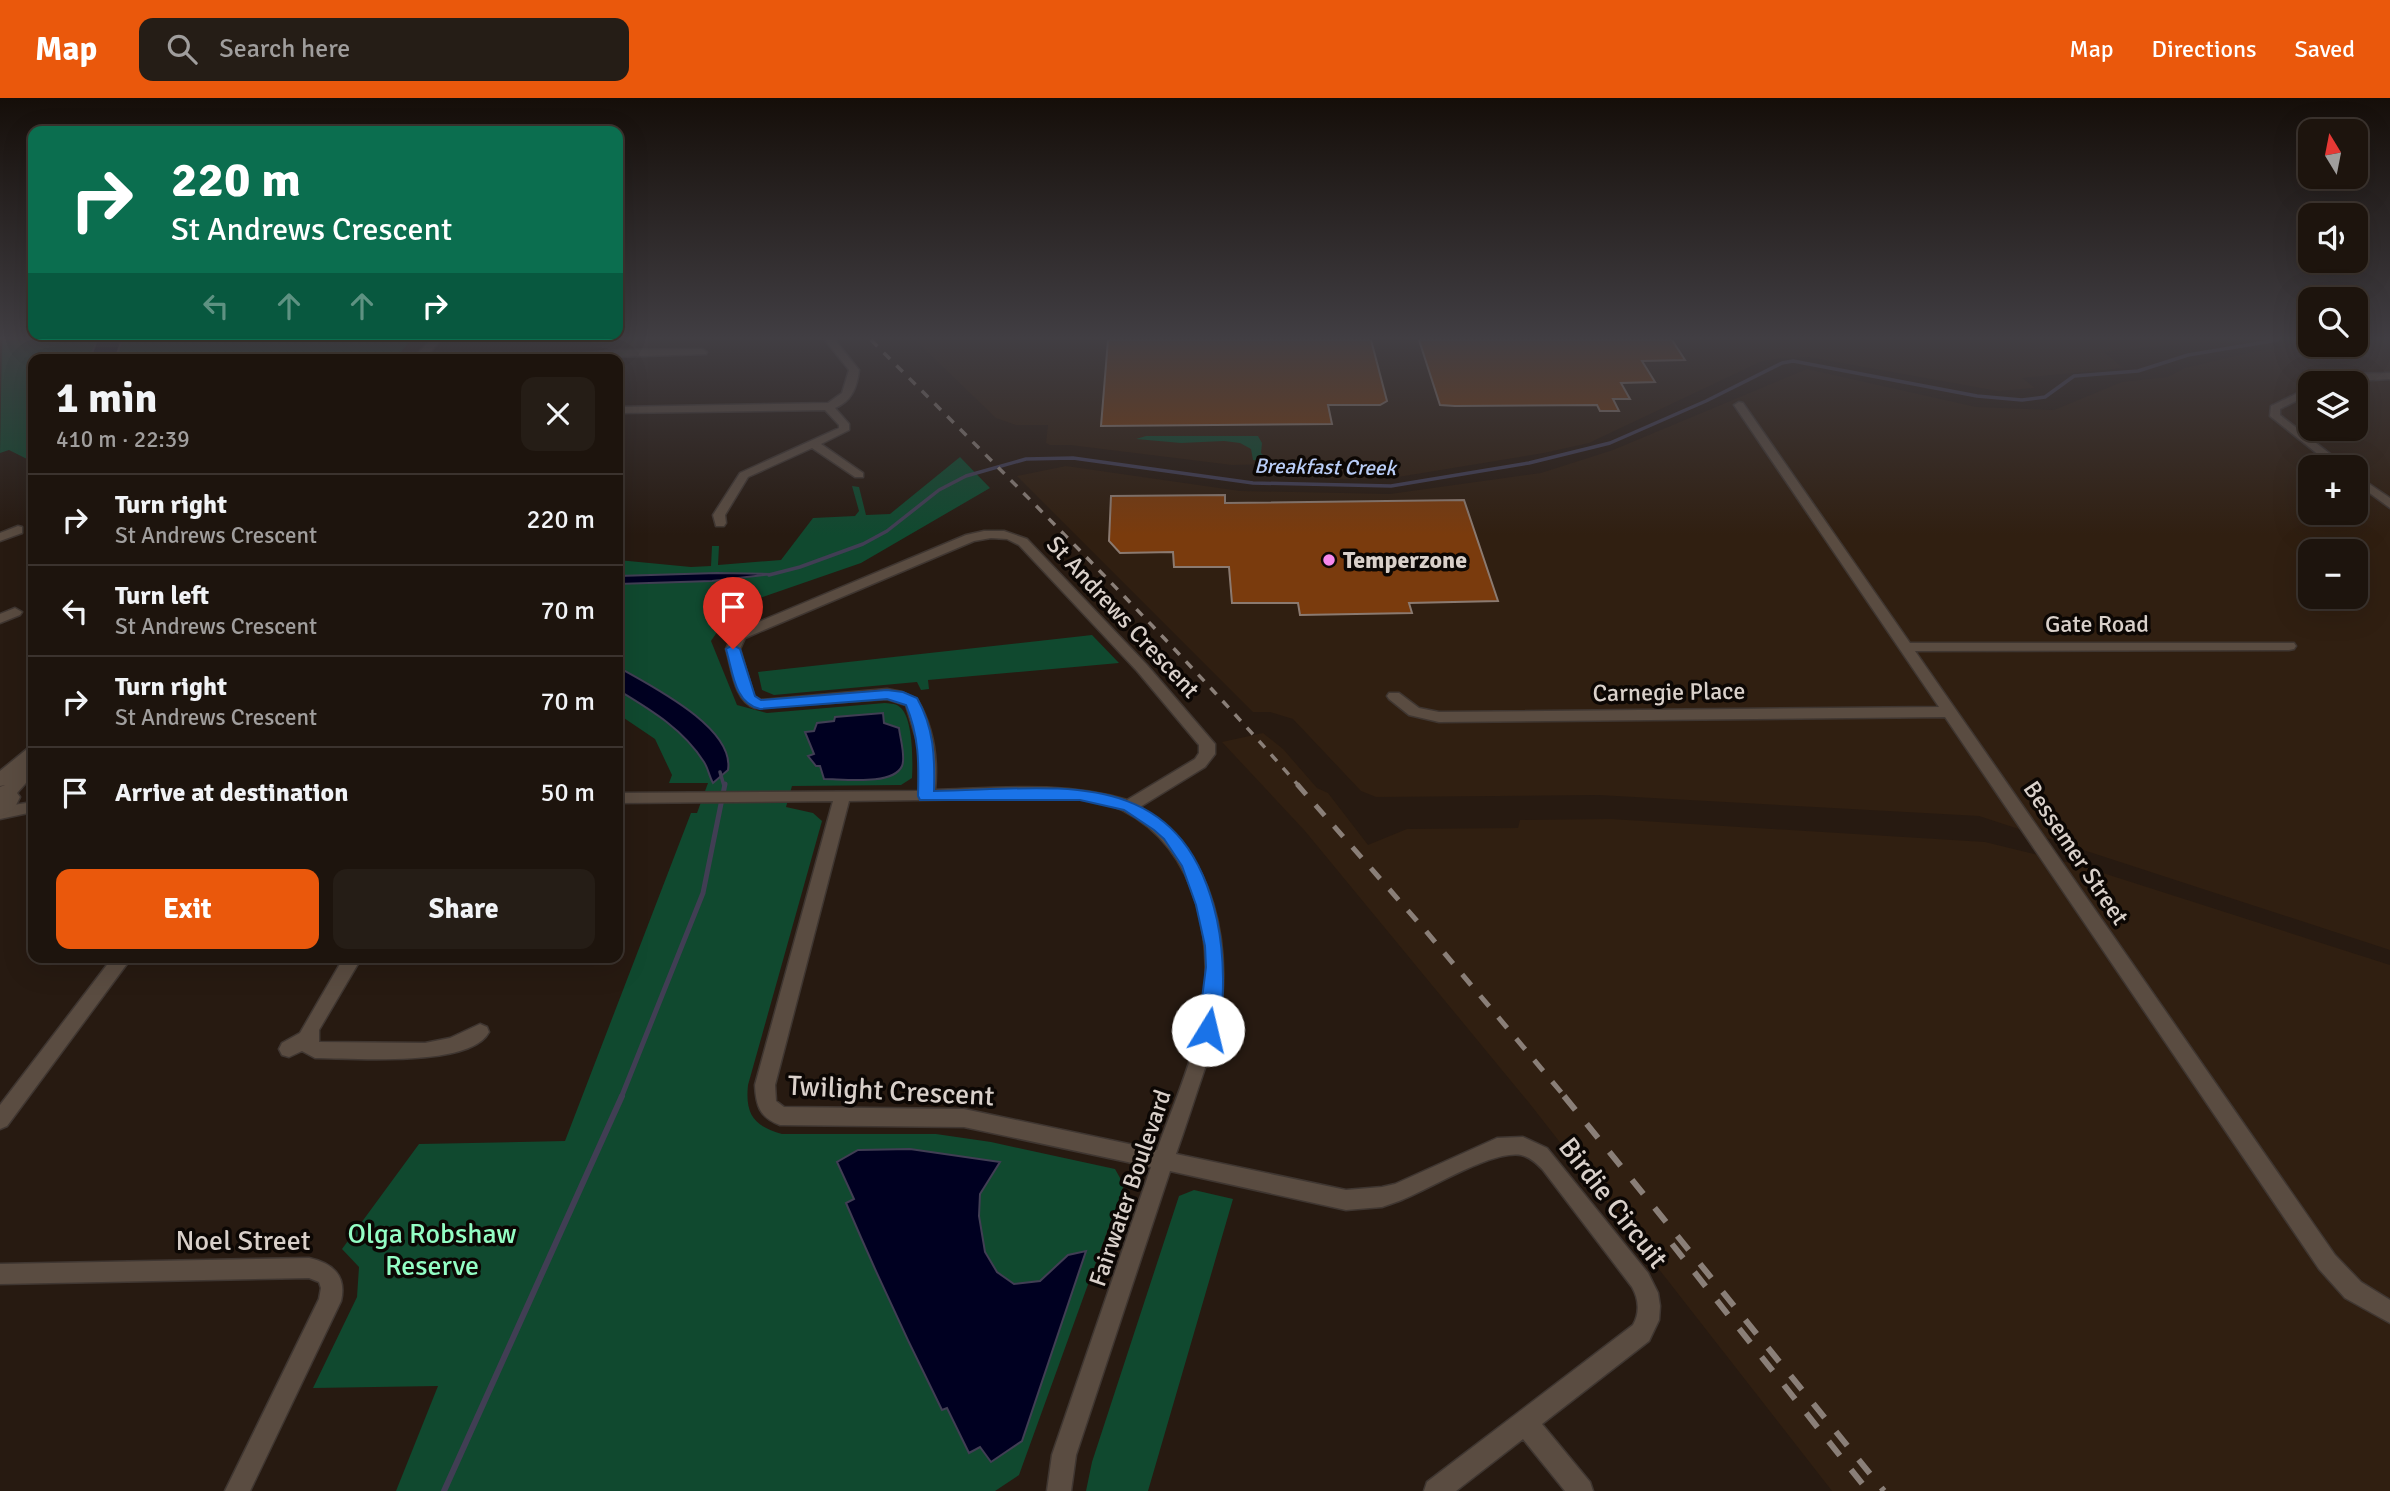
<!DOCTYPE html>
<html lang="en">
<head>
<meta charset="utf-8">
<style>
  body { margin:0; font-family:Signika,sans-serif; background:#251d16; color:#f1f3f6; height:100vh; display:flex; flex-direction:column; font-size:26px; white-space:nowrap }
  * { box-sizing:border-box; margin:0 }
  p { font-size:23px; color:#a09e9d }
  .icon { flex:none; width:38px; height:38px; fill:none; stroke:currentColor; stroke-width:2; stroke-linecap:round; stroke-linejoin:round }
  .map { position:relative; flex:1; overflow:hidden }
  .panel { position:absolute; left:28px; top:256px; width:595px; height:609px; display:flex; flex-direction:column; background:#1d140d; border-radius:14px; box-shadow:0 7px 28px #0002,0 0 0 2px #3b332e }
  .panel>* { flex:none }
  .top-card { position:absolute; left:28px; top:28px; width:595px; height:214px; border-radius:14px; box-shadow:0 7px 28px #0002,0 0 0 2px #3b332e; background:#0b6e4f; color:#fff; overflow:hidden }
  .needle { width:46px; rotate:350deg }
  .buttons { position:absolute; left:2298px; top:21px; display:grid; gap:14px }
  .buttons a { display:grid; place-items:center; width:70px; height:70px; border-radius:14px; background:#1d140d; box-shadow:0 7px 28px #0002,0 0 0 2px #3b332e; font-size:35px }
  .pin { position:absolute; display:grid; place-items:center; width:60px; height:60px; color:#fff; margin:-72px -30px; border-radius:50% 50% 50% 0; rotate:-45deg; box-shadow:0 0 7px #0007 }
  .pin .icon { rotate:45deg }
  .me { position:absolute; width:77px; margin:-38px; rotate:9deg; stroke-linejoin:round; filter:drop-shadow(0 0 5px #0008) }
  .turn { display:flex; align-items:center; gap:24px; height:147px; padding:0 28px; font-size:32px }
  .turn .icon { width:91px; height:91px; stroke-width:2.5 }
  .turn b { display:block; font-size:49px; line-height:60px }
  .lanes { display:flex; align-items:center; height:66px; padding:0 28px; background:#0003; justify-content:center; gap:35px; direction:ltr }
  .lanes .off { opacity:.35 }
  .round { display:grid; place-items:center; flex:none; width:74px; height:74px; border-radius:14px; background:#251d16 }
  .headline { display:flex; align-items:center; justify-content:space-between; height:119px; padding:0 28px }
  h1 { font-size:42px; font-weight:700; line-height:52px }
  .primary-button { display:flex; gap:14px; margin-top:auto; padding:14px 28px }
  .primary-button a { flex:1; height:80px; border-radius:14px; background:#ea580c; color:#fff; font-size:28px; font-weight:700; line-height:80px; text-align:center }
  .primary-button a+a { background:#251d16; color:#f1f3f6 }
  ul { padding:0; list-style:none }
  li { display:flex; align-items:center; gap:21px; height:91px; padding:0 28px; border-top:2px solid #3b332e }
  li div { flex:1 }
  li b { display:block; font-size:26px }
  li em { font-style:normal }
  header { display:flex; align-items:center; gap:42px; box-sizing:border-box; height:98px; padding:0 35px; background:#ea580c; color:#fff }
  header strong { font-size:33px }
  nav { display:flex; gap:38px; margin-inline-start:auto; font-size:24px }
  .search { width:490px; height:63px; background:#251d16; display:flex; align-items:center; gap:18px; box-sizing:border-box; padding:0 24px; border-radius:14px; color:#a09e9d; font-size:26px }
  .map>svg:first-child { display:block }
  .built { fill:#301f11; fill-rule:evenodd }
  .green { fill:#10492f }
  .water { fill:#000021; stroke:#413e54; stroke-width:2 }
  .lines { fill:none; stroke-linecap:round; stroke-linejoin:round }
  .stream-far2 { stroke:#413e54; stroke-width:3.5 }
  .stream-far1 { stroke:#413e54; stroke-width:5 }
  .stream { stroke:#413e54; stroke-width:6 }
  .building { fill:#7a3b0d; stroke:#8b7a70; stroke-width:2 }
  .street-casing { stroke:#3f3631; stroke-width:3 }
  .secondary-casing { stroke:#3f3631; stroke-width:3 }
  .street { fill:#5a4c41; fill-rule:evenodd }
  .secondary { fill:#5a4c41; fill-rule:evenodd }
  .rail-far2 { stroke:#8a7f78; stroke-width:3.5; stroke-dasharray:9 9; stroke-linecap:butt }
  .rail-far1 { stroke:#8a7f78; stroke-width:5; stroke-dasharray:14 14; stroke-linecap:butt }
  .rail { stroke:#8a7f78; stroke-width:6; stroke-dasharray:18 18; stroke-linecap:butt }
  .route { fill:#1a73e8; stroke:#114b97; stroke-width:2 }
  .poi-dot { fill:#f788ec; stroke:#0c0704; stroke-width:2.5 }
  .labels { text-anchor:middle; dominant-baseline:central; stroke-width:7; stroke-linejoin:round; paint-order:stroke }
  .far-water-label { font-size:21px; font-style:italic; fill:#b9cdf7; stroke:#0c0704 }
  .poi-label { font-size:24px; font-weight:bold; fill:#d9d0ca; stroke:#0c0704; text-anchor:start }
  .street-label { font-size:24px; fill:#d9d0ca; stroke:#0c0704 }
  .near-street-label { font-size:28px; fill:#d9d0ca; stroke:#0c0704 }
  .near-park-label { font-size:28px; fill:#93fdc4; stroke:#0c0704 }
</style>
</head>
<body>
<header>
<strong>Map</strong>
<div class="search"><svg class="icon" aria-label="search" viewBox="0 0 24 24"><circle cx="10" cy="10" r="6"/><path d="M15 15l6 6"/></svg>Search here</div>
<nav><a>Map</a><a>Directions</a><a>Saved</a></nav>
</header>
<div class="map">
<svg width="2390" height="1393" viewBox="0 0 2390 1393">
  <rect width="100%" height="100%" fill="#271a11"/>
  <!-- built -->
  <path class="built" d="M915,242H2220L2104,254L2123,270L2022,280L2035,290L1998,293L1808,259L1782,260L1762,263L1589,345L1544,355L1392,380L1345,381L1277,378L1272,366L1232,367L1070,347H1050L1046,345L1048,327H1016L996,320Z
    M2356,242H2390V852L1979,718L1598,697L1376,699L1361,693L1293,621L1270,614H1253L1017,378L1066,368L1240,393L1390,396L1541,375L1613,352L1807,271L1976,309L2054,312L2122,284L2168,279L2185,270L2252,254L2310,245L2356,247ZM2310,285H2356V331H2310ZM2310,369H2356V415H2310ZM2310,453H2356V499H2310Z
    M1263,635L1283,651L1317,690L1328,695L1368,747L1407,731L1518,730L1520,722L1611,721L1985,744L2078,767L2390,867V1393H1832L1530,1006L1305,733L1222,644Z"/>
  <!-- green -->
  <path class="green" d="M2,242H411L395,261H33V364L9,352L0,355Z
    M1146,338H1258L1262,345L1261,355L1266,360L1259,363L1253,362L1251,351L1240,345L1224,343L1181,345L1136,341Z
    M960,359L990,390L861,465L757,501L725,522L711,543L737,607L767,615L885,605C892,606 896,605 901,610C913,622 913,663 912,680L901,687L792,688L786,709L813,715L822,723L748,987C745,1017 754,1028 782,1036H936L991,1044L1115,1071L1124,1087L1019,1377L995,1393H396L438,1288L313,1290L357,1199L359,1169L342,1151L419,1046L565,1043L691,715H697L708,685H669L672,677L655,641L618,616V462L691,469L711,468L712,448H719L718,467L781,462L813,420L855,418L859,413L852,388L859,389L866,417L890,416Z
    M1092,537L1119,565L928,582L929,591L921,592L917,584L774,597L762,592L758,574Z
    M1194,1092L1233,1101L1148,1393H1086L1092,1364L1179,1098Z"/>
  <!-- water -->
  <path class="water" d="M97,242H122L115,261H90Z
    M717,475L773,476L712,483L618,486V478Z
    M618,569C649,587 735,629 728,672L713,685C709,678 708,670 704,664C683,631 651,612 618,592Z
    M883,615L884,625L899,630C900,640 906,659 902,668C893,688 843,681 824,681L820,668H816L808,658L814,656L805,634L814,633L817,625L834,623L835,619Z
    M910,1051L1000,1064L980,1096L979,1118L985,1154L997,1174L1014,1186L1040,1183L1068,1157L1086,1153L1022,1343L991,1364L980,1349L969,1355L947,1310L942,1312C908,1244 876,1175 846,1105L854,1101L837,1064L858,1052Z"/>
  <g class="lines">
    <!-- stream-far2 -->
    <path class="stream-far2" d="M769,477L800,469L863,446L887,433L939,392L966,378L1026,361L1073,360L1253,385L1391,388L1529,365L1610,345L1706,303L1782,265L1793,263L1977,298L2022,302L2045,299L2074,278L2138,273L2188,257L2278,242
      M720,674L724,688"/>
    <!-- stream-far1 -->
    <path class="stream-far1" d="M621,1000L703,795L725,686"/>
    <!-- stream -->
    <path class="stream" d="M444,1393L622,998"/>
  </g>
  <!-- building -->
  <path class="building" d="M1108,242H1371L1387,303L1380,307H1328L1332,326L1101,328Z
    M1419,242H1672L1685,262L1642,263L1655,284L1621,285L1630,301H1613L1619,313H1600L1597,307L1455,308L1440,307Z
    M1225,397V405L1464,402L1498,503L1409,505L1412,515L1300,517L1298,505H1232L1229,469H1174L1173,454L1120,455L1109,443L1111,398Z"/>
  <g class="lines">
    <defs>
      <path id="street" d="M825,242H835L859,272C857,289 852,303 835,310L849,326V332L821,346L863,375V379H855L812,350L748,379L725,417L726,425L724,428H716L713,417L740,375L839,330V327L825,312L618,315V309L828,305L842,295L849,272Z
        M702,251L707,254L706,256L552,261L557,258L619,252Z
        M2390,275V281L2320,285L2349,276Z
        M2310,289V296L2280,311V317L2347,369H2334L2270,318L2271,308Z
        M1739,304L1743,305L1910,545H2294L2296,548L2294,551L2289,552L1915,553L2335,1157L2361,1184L2390,1202V1225L2345,1200L2319,1171L1945,619L1439,624L1409,617L1389,601L1387,598L1389,595H1399L1419,610L1439,614L1939,609L1734,307Z
        M2356,377L2390,400V410L2356,385Z
        M18,428L22,429V435L0,443V435Z
        M984,433H1004L1027,441L1147,567L1215,646V656L1205,669L1140,709C1216,753 1233,849 1218,930C1215,943 1209,957 1205,970C1195,999 1186,1028 1176,1056L1346,1092L1382,1089L1395,1086L1497,1040L1523,1039L1547,1050L1648,1175L1658,1195L1660,1208L1659,1222L1649,1243L1542,1326L1590,1384L1593,1393H1565L1523,1341L1456,1393H1424L1427,1384L1633,1227C1640,1215 1639,1201 1632,1189L1543,1072C1537,1066 1530,1059 1521,1057C1491,1052 1429,1092 1399,1103L1382,1109L1346,1112L1170,1073L1076,1357L1071,1393H1047L1052,1357L1151,1069L964,1029L780,1027C759,1019 756,1007 755,987L833,703L618,705V695L919,693V650L906,607L887,601L755,610C734,603 732,571 726,551L734,535L742,531L966,437ZM991,440L1007,441L1019,447L1137,573L1199,647V655L1195,661L1127,702C1064,683 999,690 935,692C938,661 933,628 917,601L902,594L887,591L761,602L754,598L740,551L745,540L974,443ZM1055,700C1077,701 1102,702 1122,712C1201,752 1217,853 1199,931C1189,972 1171,1013 1157,1052L964,1011L784,1009L776,1003L775,987L849,703Z
        M15,510L22,514L20,517L0,525V516Z
        M33,704V714L0,721V709Z
        M113,859H132L7,1028L0,1031V1007Z
        M344,859H362L319,932V944L425,945L450,940L480,926L487,929L489,934C471,970 351,960 315,960L302,953L289,959L282,957L279,951L282,945L300,935Z
        M309,1160C332,1165 347,1177 341,1203L250,1393H225L319,1201L321,1190L319,1184L309,1180L0,1186V1166Z"/>
      <path id="secondary" d="M430,242H441L424,261H413Z
        M33,650V677L17,695L20,699L14,711L0,719V689L5,687L0,688V673L27,651Z"/>
    </defs>
    <!-- street casing -->
    <use href="#street" class="street-casing"/>
    <!-- secondary casing -->
    <use href="#secondary" class="secondary-casing"/>
    <!-- street -->
    <use href="#street" class="street"/>
    <!-- secondary -->
    <use href="#secondary" class="secondary"/>
    <!-- rail-far2 -->
    <path class="rail-far2" d="M871,242C1016,387 1163,533 1299,688"/>
    <!-- rail-far1 -->
    <path class="rail-far1" d="M1297,686L1425,832L1566,1000"/>
    <!-- rail -->
    <path class="rail" d="M1564,998L1884,1393
      M1672,1146L1868,1393"/>
  </g>
  <!-- sky -->
  <linearGradient id="sky" x2="0" y2="1"><stop stop-color="#150e09"/><stop offset="0.55" stop-color="#413e43"/><stop offset="1" stop-color="#413e43" stop-opacity="0"/></linearGradient>
  <rect width="2390" height="437" fill="url(#sky)"/>
  <!-- route -->
  <path class="route" d="M733,547L740,551L755,598L761,602L887,592L903,594L917,600C934,630 935,659 934,693C1059,691 1182,664 1217,822C1223,850 1228,911 1214,937L1208,939L1201,937L1198,932L1206,869L1205,848L1196,807L1182,768L1164,741L1154,732L1124,712L1080,702H920L918,698C919,665 919,638 906,607L887,601L760,611C734,605 733,574 726,551Z"/>
  <!-- markers -->
  <circle class="poi-dot" cx="1329" cy="462" r="7"/>
  <g class="labels">
    <!-- far-water labels -->
    <g class="far-water-label">
      <text transform="translate(1325 369) rotate(1)">Breakfast Creek</text>
    </g>
    <!-- poi labels -->
    <g class="poi-label">
      <text x="1343" y="462">Temperzone</text>
    </g>
    <!-- street labels -->
    <g class="street-label">
      <text transform="translate(1123 519) rotate(47)">St Andrews Crescent</text>
      <text x="2097" y="526">Gate Road</text>
      <text transform="translate(1669 594) rotate(-1)">Carnegie Place</text>
      <text transform="translate(2076 755) rotate(56)">Bessemer Street</text>
      <text transform="translate(1130 1090) rotate(-71)">Fairwater Boulevard</text>
    </g>
    <!-- near-street labels -->
    <g class="near-street-label">
      <text transform="translate(891 993) rotate(3)">Twilight Crescent</text>
      <text transform="translate(1613 1105) rotate(52)">Birdie Circuit</text>
      <text x="243" y="1143">Noel Street</text>
    </g>
    <!-- near-park labels -->
    <g class="near-park-label">
      <text x="432" y="1136">Olga Robshaw<tspan x="432" dy="32">Reserve</tspan></text>
    </g>
  </g>
</svg>
<div class="buttons">
<a><svg class="needle" viewBox="-14 -14 28 28"><path d="M0-13l5 13h-10z" fill="#e53935"/><path d="M0 13l5-13h-10z" fill="#a09e9d"/></svg></a>
<a><svg class="icon" aria-label="sound" viewBox="0 0 24 24"><path d="M4 9h4l5-4v14l-5-4H4zM17 9q2 3 0 6"/></svg></a>
<a><svg class="icon" aria-label="search" viewBox="0 0 24 24"><circle cx="10" cy="10" r="6"/><path d="M15 15l6 6"/></svg></a>
<a><svg class="icon" aria-label="layers" viewBox="0 0 24 24"><path d="M12 4l9 5-9 5-9-5zM3 14l9 5 9-5"/></svg></a>
<a>+</a>
<a>−</a>
</div>
<div class="pin" style="left:733px;top:551px;background:#d93025"><svg class="icon" aria-label="arrive" viewBox="0 0 24 24"><path d="M6 21V4h12l-3 4 3 4H6"/></svg></div>
<svg class="me" style="left:1208px;top:932px" viewBox="-20 -20 40 40"><circle r="19" fill="#fff"/><path d="M0-13L10 11 0 6-10 11z" fill="#1a73e8"/></svg>
<div class="top-card">
<div class="turn"><svg class="icon" aria-label="right" viewBox="0 0 24 24"><path d="M7 20v-9h11M14 6l5 5-5 5"/></svg><div><b>220 m</b>St Andrews Crescent</div></div>
<div class="lanes"><svg class="icon off" aria-label="left" viewBox="0 0 24 24"><path d="M17 20v-9H6M10 6l-5 5 5 5"/></svg><svg class="icon off" aria-label="ahead" viewBox="0 0 24 24"><path d="M12 20V5M6 11l6-6 6 6"/></svg><svg class="icon off" aria-label="ahead" viewBox="0 0 24 24"><path d="M12 20V5M6 11l6-6 6 6"/></svg><svg class="icon" aria-label="right" viewBox="0 0 24 24"><path d="M7 20v-9h11M14 6l5 5-5 5"/></svg></div>
</div>
<section class="panel">
<div class="headline"><div><h1>1 min</h1><p>410 m · 22:39</p></div><a class="round"><svg class="icon" aria-label="close" viewBox="0 0 24 24"><path d="M6 6l12 12M18 6L6 18"/></svg></a></div>
<ul>
<li><svg class="icon" aria-label="right" viewBox="0 0 24 24"><path d="M7 20v-9h11M14 6l5 5-5 5"/></svg><div><b>Turn right</b><p>St Andrews Crescent</p></div><em>220 m</em></li>
<li><svg class="icon" aria-label="left" viewBox="0 0 24 24"><path d="M17 20v-9H6M10 6l-5 5 5 5"/></svg><div><b>Turn left</b><p>St Andrews Crescent</p></div><em>70 m</em></li>
<li><svg class="icon" aria-label="right" viewBox="0 0 24 24"><path d="M7 20v-9h11M14 6l5 5-5 5"/></svg><div><b>Turn right</b><p>St Andrews Crescent</p></div><em>70 m</em></li>
<li><svg class="icon" aria-label="arrive" viewBox="0 0 24 24"><path d="M6 21V4h12l-3 4 3 4H6"/></svg><div><b>Arrive at destination</b></div><em>50 m</em></li>
</ul>
<div class="primary-button"><a>Exit</a><a>Share</a></div>
</section>
</div>
</body>
</html>
